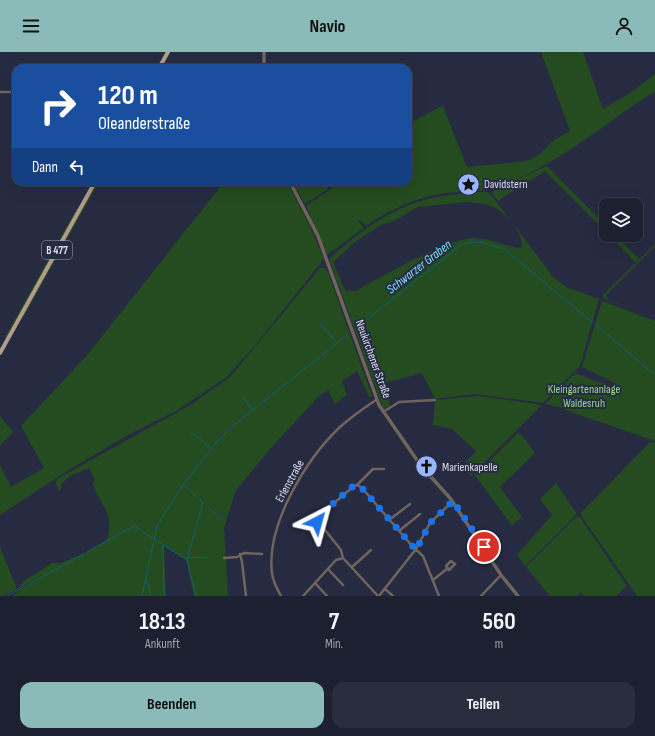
<!DOCTYPE html>
<html lang="de">
<head>
<meta charset="utf-8">
<style>
  body { margin:0; font-family:"Sofia Sans Condensed",sans-serif; background:#292d3d; color:#f1f3f6; height:100vh; display:flex; flex-direction:column; font-size:15px; white-space:nowrap }
  * { box-sizing:border-box; margin:0 }
  p { font-size:13px; color:#a0a3ab }
  .icon { flex:none; width:22px; height:22px; fill:none; stroke:currentColor; stroke-width:2; stroke-linecap:round; stroke-linejoin:round }
  .map { position:relative; height:544px; overflow:hidden }
  .drawer { display:flex; flex-direction:column; background:#1c2031; flex:1 }
  .drawer>* { flex:none }
  .banner { position:absolute; left:12px; top:12px; width:400px; height:122px; border-radius:12px; box-shadow:0 4px 16px #0002,0 0 0 1px #3a3e4d; background:#1a4fa0; color:#fff; overflow:hidden }
  .buttons { position:absolute; left:599px; top:146px; display:grid; gap:8px }
  .buttons a { display:grid; place-items:center; width:44px; height:44px; border-radius:8px; background:#1c2031; box-shadow:0 4px 16px #0002,0 0 0 1px #3a3e4d; font-size:20px }
  .pin { position:absolute; display:grid; place-items:center; width:34px; height:34px; color:#fff; margin:-17px; border:2px solid #fff; border-radius:50%; box-shadow:0 1px 4px #0007 }
  .me { position:absolute; width:44px; margin:-22px; rotate:39deg; stroke-linejoin:round; filter:drop-shadow(0 0 3px #0008) }
  .turn { display:flex; align-items:center; gap:14px; height:84px; padding:0 20px; font-size:18px }
  .turn .icon { width:52px; height:52px; stroke-width:2.5 }
  .turn b { display:block; font-size:28px; line-height:34px }
  .then { display:flex; align-items:center; height:38px; padding:0 20px; background:#0003; gap:8px; font-size:15px }
  .eta { display:flex; justify-content:space-evenly; align-items:center; height:68px; text-align:center }
  .eta b { font-size:24px; font-weight:700; line-height:28px }
  .primary-button { display:flex; gap:8px; margin-top:auto; padding:8px 20px }
  .primary-button a { flex:1; height:46px; border-radius:12px; background:#8bbbb9; color:#111; font-size:16px; font-weight:700; line-height:46px; text-align:center }
  .primary-button a+a { background:#292d3d; color:#f1f3f6 }
  header { display:flex; justify-content:space-between; align-items:center; height:52px; padding:0 20px; background:#8bbbb9; color:#111; font-size:18px; font-weight:700 }
  .map>svg:first-child { display:block }
  .green { fill:#254b20; fill-rule:evenodd }
  .lines { fill:none; stroke-linecap:round; stroke-linejoin:round }
  .stream { stroke:#0f6072; stroke-width:1 }
  .minor { stroke:#70645d; stroke-width:2.5 }
  .tertiary { stroke:#70645d; stroke-width:3.5 }
  .primary { stroke:#b39b8c; stroke-width:4 }
  .route { stroke:#1a73e8; stroke-width:7; stroke-dasharray:0 12.6 }
  .labels { text-anchor:middle; dominant-baseline:central; stroke-width:4; stroke-linejoin:round; paint-order:stroke }
  .shield { fill:#262b41; stroke:#a4a8b9; stroke-width:1 }
  .shield-label { font-size:11px; font-weight:bold; fill:#dadeed }
  .poi-label { font-size:12px; fill:#dadeed; stroke:#262b41; text-anchor:start }
  .street-label { font-size:12px; fill:#dadeed; stroke:#262b41 }
  .park-label { font-size:12px; fill:#95d88b; stroke:#262b41 }
  .water-label { font-size:13px; font-style:italic; fill:#7ce0fa; stroke:#262b41 }
</style>
</head>
<body>
<header><svg class="icon" aria-label="menu" viewBox="0 0 24 24"><path d="M4 6h16M4 12h16M4 18h16"/></svg>Navio<svg class="icon" aria-label="person" viewBox="0 0 24 24"><circle cx="12" cy="8" r="4"/><path d="M4 21q1-7 8-7t8 7"/></svg></header>
<div class="map">
<svg width="655" height="544" viewBox="0 0 655 544">
  <rect width="100%" height="100%" fill="#262b41"/>
  <!-- green -->
  <path class="green" d="M541,0H583L603,57L630,41L655,22V39C607,70 562,109 509,131C488,140 468,139 446,141C416,145 391,157 366,174L359,168L358,169L364,176L327,203L306,154L341,130H408V72L442,54V52L467,115L527,109L540,102L554,88L570,79Z
    M655,41L547,114L606,174V180L545,119L498,149L492,141L493,139L547,114Z
    M97,130H99L23,266L22,263Z
    M224,130H287L311,176L324,207L257,291L227,325L176,359L128,383L67,419L0,463V413L11,435L44,416L21,374L88,302Z
    M292,130H327L329,133L331,130H338L334,133H329L328,137L305,152Z
    M487,140L492,144L554,226L568,236L599,247L580,314L543,351L475,342L435,347L422,321L385,331L390,354L383,356L329,207C368,172 404,146 459,142C468,141 478,139 487,140ZM467,150C477,151 489,152 497,157C509,164 522,181 522,195L518,196C504,193 490,187 476,186C448,185 382,225 355,239H347L344,236L333,210L356,189L379,174L396,168L418,155Z
    M77,156L78,157L7,285H5Z
    M609,183H615L639,207L635,210Z
    M655,192V194L606,243L607,247L655,267L603,246V243Z
    M320,216H324L328,220L372,344L369,345L357,319L342,329L347,343L335,352L328,338L318,345L272,395L236,438L224,476L228,544H194L186,508L164,494L166,544H12L36,527L4,544H0V495L17,537L24,529L52,511H61L85,501L108,487C110,474 110,463 102,451C98,444 94,438 93,431L95,428L89,416L70,424L61,432V437L59,439L56,431L57,427L192,352L230,325Z
    M602,249L655,269V389L565,358L564,356L545,352L575,321L612,335L615,331L582,315Z
    M478,344L537,352L541,354L471,424L461,415L476,399L452,377L433,373L435,348Z
    M0,364L13,380L0,394Z
    M518,381L522,383L535,401L500,435L522,465L512,474L475,423Z
    M650,390L655,391V544H637L580,462Z
    M556,431L577,462L525,514L517,503L552,463L540,447Z
    M579,464L627,534L616,544H584L581,540L578,544H550L526,515L576,465Z"/>
  <g class="lines">
    <!-- stream -->
    <path class="stream" d="M320,271L336,290
      M595,272L655,323
      M356,276L462,192L473,190L485,191L504,197L593,271
      M243,345L253,358
      M234,373L347,283
      M191,380L211,396
      M218,389L232,375
      M185,430L217,390
      M208,455L221,467
      M163,493L164,544
      M87,500L134,474L187,508
      M187,505L208,506
      M145,530L149,532L150,544
      M7,544L84,502
      M142,544L157,474L183,432L197,445
      M196,544L187,508L203,450L200,447"/>
    <!-- minor -->
    <path class="minor" d="M0,40H16
      M383,360L399,350L435,348
      M357,433L373,417H384
      M389,468L410,452
      M399,479L420,462
      M240,502L242,510L246,544
      M477,503L484,496
      M224,506L237,505L244,501L262,502
      M451,509L455,512L449,518L446,514Z
      M352,515L371,498
      M328,517L343,533
      M433,528L448,516
      M315,531L327,544
      M385,537L393,544
      M281,544C277,537 273,529 272,521C266,473 306,407 340,375C351,365 364,356 376,348
      M303,544L336,508L343,506
      M378,544L343,506L341,498L317,468L319,464L354,434L357,433L362,436L413,495L423,504L439,544
      M379,544L416,497L430,471L453,449
      M481,544L501,523"/>
    <!-- tertiary -->
    <path class="tertiary" d="M264,0V16
      M290,130L318,184L379,353L421,414L450,446L501,523L518,544"/>
    <!-- primary -->
    <path class="primary" d="M159,16L168,0
      M0,301L95,130"/>
  </g>
  <g class="lines">
    <!-- route -->
    <path class="route" d="M317,470L319,464L352,435L357,433L362,436L416,498L430,471L453,449L484,495"/>
  </g>
  <!-- icons -->
  <defs>
    <symbol id="sight-disc" viewBox="-11 -11 22 22"><circle r="9.5" fill="#98b5fd" stroke="#262b41"/><path d="M0-6L1.8-2.2L6-1.7L2.9 1.2L3.7 5.4L0 3.3L-3.7 5.4L-2.9 1.2L-6-1.7L-1.8-2.2Z" fill="#111"/></symbol>
    <symbol id="church-disc" viewBox="-11 -11 22 22"><circle r="9.5" fill="#98b5fd" stroke="#262b41"/><path d="M-1.2-6h2.4v3.5h3.3v2.4h-3.3V6h-2.4V-.1h-3.3v-2.4h3.3Z" fill="#111"/></symbol>
  </defs>
  <g fill-rule="evenodd">
    <use href="#sight-disc" x="456" y="120" width="25" height="25"/>
    <use href="#church-disc" x="414" y="402" width="25" height="25"/>
  </g>
  <g class="labels">
    <!-- shield labels -->
    <rect class="shield" x="42" y="189" width="30" height="18" rx="3"/>
    <g class="shield-label">
      <text x="57" y="198">B 477</text>
    </g>
    <!-- poi labels -->
    <g class="poi-label">
      <text x="484" y="132">Davidstern</text>
      <text x="442" y="415">Marienkapelle</text>
    </g>
    <!-- street labels -->
    <g class="street-label">
      <text transform="translate(373 307) rotate(70)">Neukirchener Straße</text>
      <text transform="translate(290 429) rotate(-61)">Erlenstraße</text>
    </g>
    <!-- park labels -->
    <g class="park-label">
      <text x="584" y="337">Kleingartenanlage<tspan x="584" dy="14">Waldesruh</tspan></text>
    </g>
    <!-- water labels -->
    <g class="water-label">
      <text transform="translate(419 215) rotate(-38)">Schwarzer Graben</text>
    </g>
  </g>
</svg>
<div class="buttons">
<a><svg class="icon" aria-label="layers" viewBox="0 0 24 24"><path d="M12 4l9 5-9 5-9-5zM3 14l9 5 9-5"/></svg></a>
</div>
<div class="pin" style="left:484px;top:495px;background:#d93025"><svg class="icon" aria-label="arrive" viewBox="0 0 24 24"><path d="M6 21V4h12l-3 4 3 4H6"/></svg></div>
<svg class="me" style="left:317px;top:470px" viewBox="-20 -20 40 40"><path d="M0-17L14 15 0 8-14 15z" fill="#1a73e8" stroke="#fff" stroke-width="4"/></svg>
<div class="banner">
<div class="turn"><svg class="icon" aria-label="right" viewBox="0 0 24 24"><path d="M7 20v-9h11M14 6l5 5-5 5"/></svg><div><b>120 m</b>Oleanderstraße</div></div>
<div class="then">Dann<svg class="icon" aria-label="left" viewBox="0 0 24 24"><path d="M17 20v-9H6M10 6l-5 5 5 5"/></svg></div>
</div>
</div>
<section class="drawer">
<div class="eta">
<div><b>18:13</b><p>Ankunft</p></div>
<div><b>7</b><p>Min.</p></div>
<div><b>560</b><p>m</p></div>
</div>
<div class="primary-button"><a>Beenden</a><a>Teilen</a></div>
</section>
</body>
</html>
